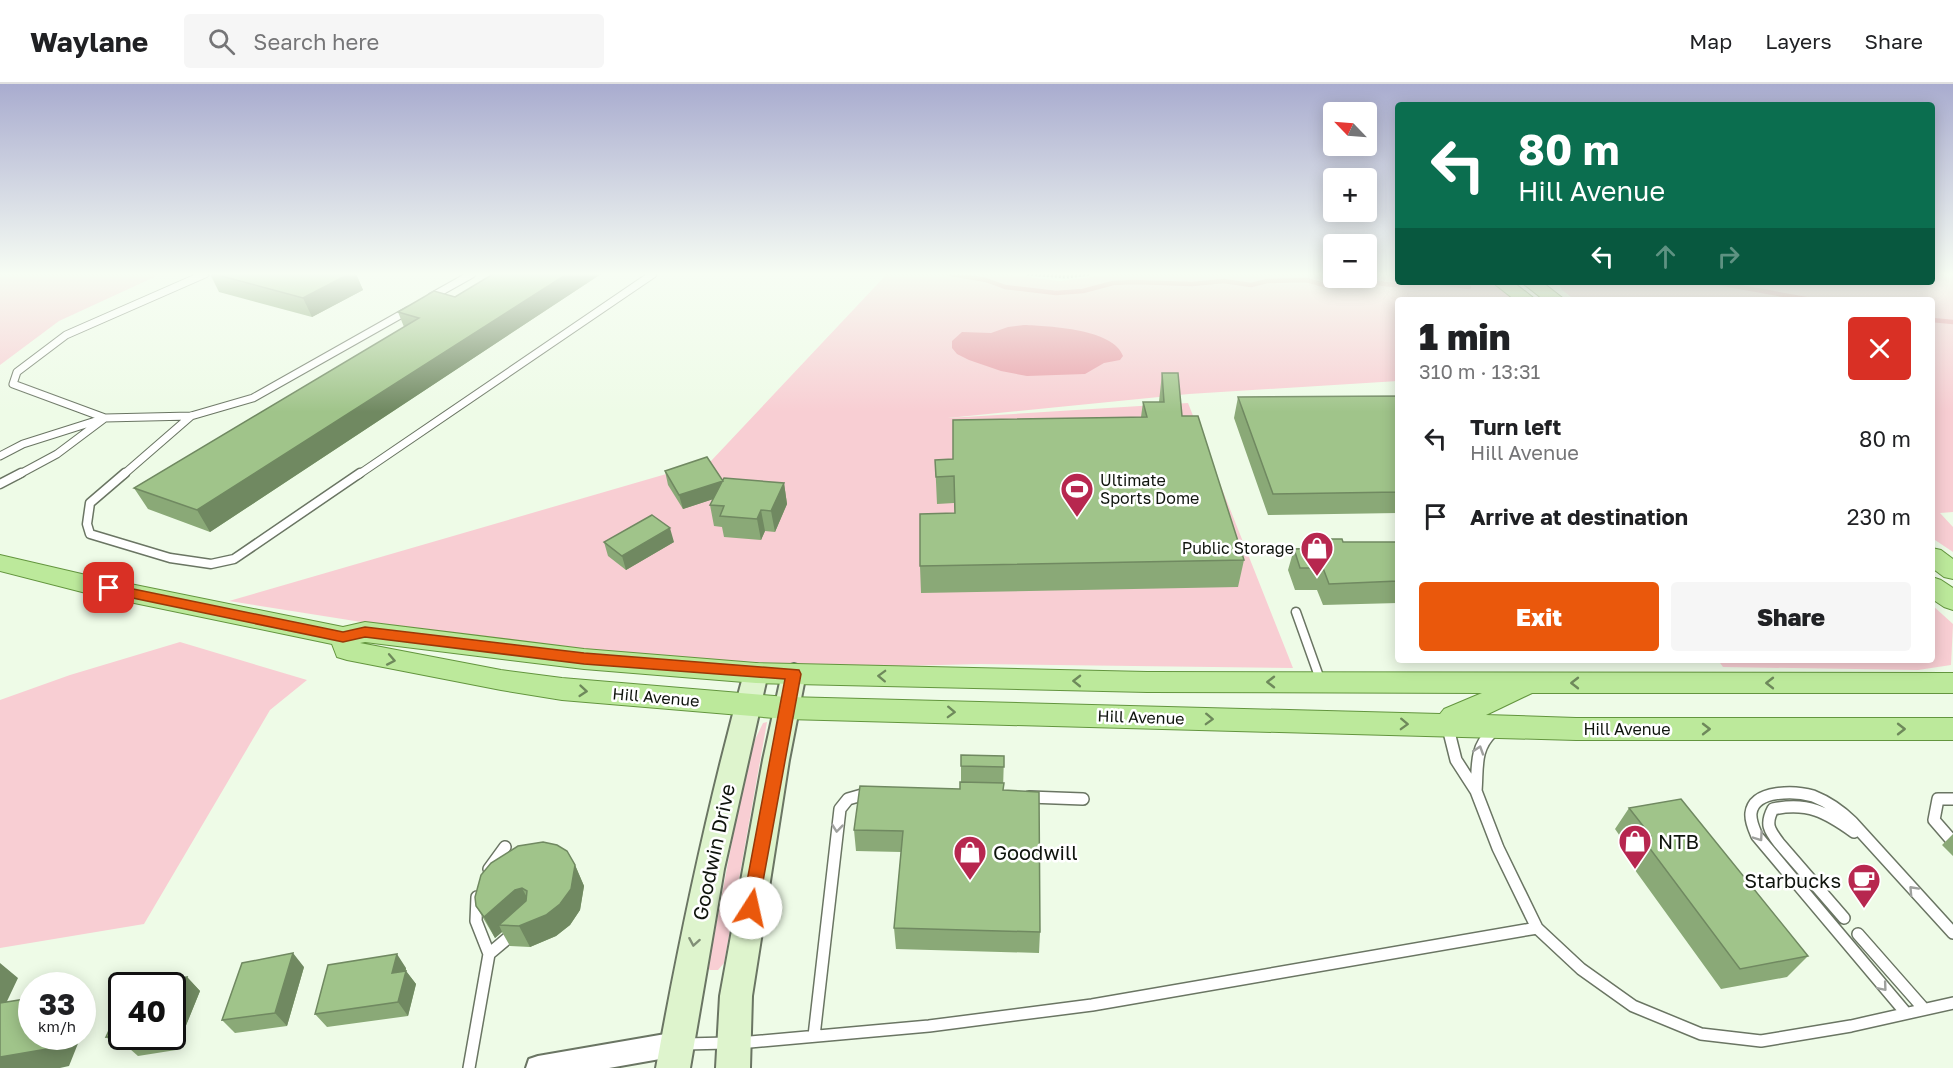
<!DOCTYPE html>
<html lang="en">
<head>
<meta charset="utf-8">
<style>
  body { margin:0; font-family:"Golos Text",sans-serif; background:#f6f6f6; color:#202124; height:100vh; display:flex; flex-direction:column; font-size:22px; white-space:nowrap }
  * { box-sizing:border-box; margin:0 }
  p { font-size:20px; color:#757577 }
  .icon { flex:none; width:33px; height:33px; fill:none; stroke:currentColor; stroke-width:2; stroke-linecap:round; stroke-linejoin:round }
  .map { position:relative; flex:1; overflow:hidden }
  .side { position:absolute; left:1395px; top:213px; width:540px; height:366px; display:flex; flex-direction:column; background:#fff; border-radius:6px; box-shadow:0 3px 15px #0003 }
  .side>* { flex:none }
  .banner { position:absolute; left:1395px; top:18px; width:540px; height:183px; border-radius:6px; box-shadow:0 3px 15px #0003; background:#0b6e4f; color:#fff; overflow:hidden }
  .needle { width:39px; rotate:295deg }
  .buttons { position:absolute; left:1323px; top:18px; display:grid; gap:12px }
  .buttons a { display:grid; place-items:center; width:54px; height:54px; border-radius:6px; background:#fff; box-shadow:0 3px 15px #0003; font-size:30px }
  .speed { position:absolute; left:18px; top:888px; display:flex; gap:12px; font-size:30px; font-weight:700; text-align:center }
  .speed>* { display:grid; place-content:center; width:78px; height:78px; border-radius:50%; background:#fff; box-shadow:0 3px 15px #0003; line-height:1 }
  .speed small { font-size:15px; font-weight:400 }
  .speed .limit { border:3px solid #111; border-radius:9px; background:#fff; color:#111 }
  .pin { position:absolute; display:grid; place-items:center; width:51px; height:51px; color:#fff; margin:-26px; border-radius:12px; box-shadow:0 3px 9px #0006 }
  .me { position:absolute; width:66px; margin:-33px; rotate:10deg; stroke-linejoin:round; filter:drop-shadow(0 0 4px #0008) }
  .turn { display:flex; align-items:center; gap:21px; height:126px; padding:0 24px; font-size:27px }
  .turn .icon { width:78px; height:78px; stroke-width:2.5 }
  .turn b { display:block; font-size:42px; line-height:51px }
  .lanes { display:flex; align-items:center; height:57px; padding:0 24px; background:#0003; justify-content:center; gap:30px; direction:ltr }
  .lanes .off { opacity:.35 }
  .round { display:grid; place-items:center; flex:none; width:63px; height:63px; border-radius:6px; background:#f6f6f6 }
  .head { display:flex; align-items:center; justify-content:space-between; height:102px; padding:0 24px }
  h1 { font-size:36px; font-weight:800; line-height:45px }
  .cta { display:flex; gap:12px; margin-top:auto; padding:12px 24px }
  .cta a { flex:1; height:69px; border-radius:6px; background:#ea580c; color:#fff; font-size:24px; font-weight:800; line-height:69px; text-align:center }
  .cta a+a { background:#f6f6f6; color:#202124 }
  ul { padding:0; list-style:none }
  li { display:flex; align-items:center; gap:18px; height:78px; padding:0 24px }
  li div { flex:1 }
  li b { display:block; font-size:22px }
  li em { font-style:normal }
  header { display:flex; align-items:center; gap:36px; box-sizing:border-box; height:84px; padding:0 30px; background:#fff; border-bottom:2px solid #e0e0e0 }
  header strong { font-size:28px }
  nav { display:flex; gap:33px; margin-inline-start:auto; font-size:21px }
  .search { width:420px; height:54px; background:#f6f6f6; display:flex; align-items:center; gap:15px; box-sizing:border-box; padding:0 21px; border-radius:6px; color:#757577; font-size:22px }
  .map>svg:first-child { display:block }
  .green { fill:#f8ced3 }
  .water { fill:#eaa0aa }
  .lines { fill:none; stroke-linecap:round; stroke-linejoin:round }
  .stream { stroke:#eaa0aa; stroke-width:4.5 }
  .lane-far2-casing { stroke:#6a7563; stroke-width:9 }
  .lane-far1-casing { stroke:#6a7563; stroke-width:11 }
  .lane-casing { stroke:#6a7563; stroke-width:14 }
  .street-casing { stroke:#6a7563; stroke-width:4 }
  .secondary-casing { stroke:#6a7563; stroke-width:4 }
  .primary-casing { stroke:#63953e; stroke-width:2 }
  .path { stroke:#879082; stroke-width:3; stroke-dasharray:2 2; stroke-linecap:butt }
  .lane-far2 { stroke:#fff; stroke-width:7 }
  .lane-far1 { stroke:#fff; stroke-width:8 }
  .lane { stroke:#fff; stroke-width:11 }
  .street { fill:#fff; fill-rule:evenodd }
  .secondary { fill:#def4cd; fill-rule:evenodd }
  .primary { fill:#bce99b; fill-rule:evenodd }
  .wall { fill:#8aa977 }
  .shaded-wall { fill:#708961 }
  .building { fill:#a0c48a; stroke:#708961; stroke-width:1.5 }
  .oneway { stroke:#6e895b }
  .oneway2 { stroke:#9fa19e }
  .oneway3 { stroke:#818f77 }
  .route { fill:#ea580c; stroke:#983908; stroke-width:1.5 }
  .labels { text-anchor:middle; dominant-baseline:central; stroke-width:5; stroke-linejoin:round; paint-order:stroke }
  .poi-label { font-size:16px; fill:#0f140d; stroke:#fff; text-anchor:start }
  .street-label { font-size:16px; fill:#0f140d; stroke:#fff }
  .near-poi-label { font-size:20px; fill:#0f140d; stroke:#fff; text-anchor:start }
  .near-street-label { font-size:20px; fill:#0f140d; stroke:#fff }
</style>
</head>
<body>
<header>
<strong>Waylane</strong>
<div class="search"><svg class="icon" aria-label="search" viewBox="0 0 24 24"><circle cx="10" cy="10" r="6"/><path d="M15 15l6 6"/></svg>Search here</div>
<nav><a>Map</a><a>Layers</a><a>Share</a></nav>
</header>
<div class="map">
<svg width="1953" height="984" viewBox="0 0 1953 984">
  <rect width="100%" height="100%" fill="#eefbe7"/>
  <!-- green -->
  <path class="green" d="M0,190H161L59,237L0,281Z
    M887,190H1004L1060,197L1116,190H1333L1334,194H1366L1367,190H1398V198H1490L1515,216H1398V297L1189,310L948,334L1188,319L1293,584L980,580L860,583L716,576L565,564L374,540L229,517L711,377Z
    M1932,190H1953V428L1940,429L1953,443V468L1932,454V216H1575L1562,206L1558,198H1932Z
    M1932,521L1953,540L1951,581L1918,586L1723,583L1718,576H1932Z
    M180,558L307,596L270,626L144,840L0,864V616L70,591Z
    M767,638L724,879L718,886H710L708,884L749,668L763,639Z"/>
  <!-- water -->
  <path class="water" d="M1024,241C1049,242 1114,245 1123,272L1120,276L1104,279L1085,290L1027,292L1001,287L969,276L957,270L952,264V257L962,248L991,249L1008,243Z"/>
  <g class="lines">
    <!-- stream -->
    <path class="stream" d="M951,190L986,196L1005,203L1056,209L1083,207L1113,199L1134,198L1192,200L1224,197L1251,201L1267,197L1306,196L1328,202L1349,196L1395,201L1404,198
      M1432,198L1469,203
      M1713,198L1811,216
      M1932,236L1953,238"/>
    <defs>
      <path id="lane-far2" d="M205,190L66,251L17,288L13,300L105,334L191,332L253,314L409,226
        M431,213L472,190
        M0,372L23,360L105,334L57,370L18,391
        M123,391L191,332
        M358,391L653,190"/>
      <path id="lane-far1" d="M125,389L90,419L87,440L90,450L170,474L211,480L234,475L360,389
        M0,400L21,389
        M1296,528L1321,598
        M1448,643L1450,649"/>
      <path id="lane" d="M1449,648L1456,676L1476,707L1498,764L1537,844L1581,885L1633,922L1701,950L1761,957L1851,942L1953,919
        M1476,707C1478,684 1474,665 1492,648
        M1029,713L1083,715
        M1953,715H1938L1934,736L1953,758
        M489,785L505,763
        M477,813L476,837L489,870
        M1844,834L1779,759C1769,746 1765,740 1773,725C1808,718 1826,728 1854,748
        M1858,850L1924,925
        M1906,929L1757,752C1754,745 1750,737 1751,729C1754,705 1796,707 1813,712C1828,718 1841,727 1852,738L1953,849
        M814,952L840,725L848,715L869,709
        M739,959L929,942L1092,921L1537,844
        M685,960L727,959
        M469,984L489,870L515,848"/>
      <path id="street" d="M677,948L686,951L689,960L686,969L677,972L609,984H526L529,975L538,972Z"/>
      <path id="secondary" d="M756,580L765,583L768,589L724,785L690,984H656C680,851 708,719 744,589L747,583Z
        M794,580L803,583L806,589L789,676L752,912L750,984H716L720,912L763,676L782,589L785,583Z"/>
      <path id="primary" d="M1492,198H1513L1536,216H1515Z
        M1521,198H1542L1565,216H1544Z
        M1932,464L1941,466L1953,475V495L1944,493L1932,484Z
        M0,471L86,491L343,543L365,538L584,565L756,579L1147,588L1953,589V609H1532L1486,631L1576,634H1953V656H1576L787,635L562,616L501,606L347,576L337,573L332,560L86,509L0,487ZM365,558L584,585L756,599L1147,608L1482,609L1444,625L1440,630L787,613L562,594L501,586L360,559Z
        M1932,493L1941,496L1953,504V526L1944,523L1932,515Z"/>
    </defs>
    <!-- lane-far2 casing -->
    <use href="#lane-far2" class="lane-far2-casing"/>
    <!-- lane-far1 casing -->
    <use href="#lane-far1" class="lane-far1-casing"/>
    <!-- lane casing -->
    <use href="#lane" class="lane-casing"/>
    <!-- street casing -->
    <use href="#street" class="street-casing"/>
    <!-- secondary casing -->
    <use href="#secondary" class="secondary-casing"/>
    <!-- primary casing -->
    <use href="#primary" class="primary-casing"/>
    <!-- path -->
    <path class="path" d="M1027,190L1066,193L1090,190"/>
    <!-- lane-far2 -->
    <use href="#lane-far2" class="lane-far2"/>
    <!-- lane-far1 -->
    <use href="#lane-far1" class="lane-far1"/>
    <!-- lane -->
    <use href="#lane" class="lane"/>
    <!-- street -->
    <use href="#street" class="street"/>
    <!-- secondary -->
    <use href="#secondary" class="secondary"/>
    <!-- primary -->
    <use href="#primary" class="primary"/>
  </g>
  <!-- wall -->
  <path class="wall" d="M210,190H356L363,206L312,233L219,208Z
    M493,190H601L210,448L148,425L134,404L404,243L398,228L455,213Z
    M1162,289L1182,332L1244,476L1238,503L921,509L920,482L955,429L954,419L937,420L935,376L953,375L1141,333L1143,318H1159Z
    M1398,312V429L1268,431L1234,334L1238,313Z
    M665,387L723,396L784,399L787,420L775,448L765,447L761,456L724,453L722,443L714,442L710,421L713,415L683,425L668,401Z
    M1315,455L1343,458H1398V519L1323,521L1317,506H1295L1288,486L1294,465L1313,464Z
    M604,458H674L626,486L608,472Z
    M1004,672L1003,706L1040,848L1039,869L896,865L894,844L901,768L856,767L854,746L960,705L961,698V682Z
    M1629,724L1808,872L1787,893L1721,905L1627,775L1631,768L1615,745Z
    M1953,750V772L1942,761Z
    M575,781L584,802L580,826L570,841L556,852L530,863L510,862L502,848L495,854L476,822Z
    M304,883L287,942L235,949L222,936Z
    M406,884V887L416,900L408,932L327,943L315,930Z
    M187,893L200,907L176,966L138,972L130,965L121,966L106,953L122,918V952H172Z"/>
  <!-- shaded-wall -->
  <path class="shaded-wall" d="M349,190H356L363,206L312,233L303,214Z
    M567,190H601L210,448L197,426Z
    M723,397L726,411L683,425L679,411Z
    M784,399L787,420L775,448L771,427Z
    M761,426L765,447L761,456L757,435Z
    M670,444L674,458L626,486L622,472Z
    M575,781L584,802L580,826L570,841L556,852L530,863L519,842Z
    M522,804L533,825L499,841L502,848L495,854L484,833L515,806Z
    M293,869L304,883L287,942L275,929Z
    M397,870L406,884L402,903L392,889Z
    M0,879L18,894L0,932Z
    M406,887L416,900L408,932L398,918Z
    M187,893L200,907L176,966L162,953L172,952V927Z
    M52,952H81L69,982L60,984H0V970Z"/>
  <!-- building -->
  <path class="building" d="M214,190H349L303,214Z
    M493,190H567L197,426L134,404L419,234L398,228L434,207L455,213Z
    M1162,289H1178L1182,332H1198L1244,476L920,482V430L955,429L954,392L936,393L935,376L953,375V336L1147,333L1143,318H1164Z
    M1398,312V408L1273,410L1238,313Z
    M707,373L723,397L679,411L665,387Z
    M724,394L784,399L771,427L761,426L757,435L720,432L724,422L710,421Z
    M652,431L670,444L622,472L604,458Z
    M1315,455H1342L1343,458H1398V497L1329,500L1323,484H1300L1294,465L1319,464Z
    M961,671L1004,672V683L961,682Z
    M960,698L1004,699L1003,706L1039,708L1040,848L894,844L903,747L854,746L860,702L960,705Z
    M1681,715L1808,872L1740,885L1642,754L1651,752L1629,724Z
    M543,758L557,761L567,767L575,781L571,805L560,820L546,831L519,842L499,841L526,817L527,807L522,804L515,806L484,833L476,822L475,813L481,791L491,779L518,762Z
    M293,869L275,929L222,936L242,879Z
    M397,870L392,889L406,887L398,918L315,930L328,881Z
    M187,893L172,927V902H129Z
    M32,914V952H52L47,965L0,973V919Z
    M122,918V951L106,953Z
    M125,952H162L122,959Z"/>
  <!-- one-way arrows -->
  <defs><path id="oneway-chevron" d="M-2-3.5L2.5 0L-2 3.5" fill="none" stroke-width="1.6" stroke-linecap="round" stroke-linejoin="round" transform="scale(1.5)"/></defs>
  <g class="oneway">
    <use href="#oneway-chevron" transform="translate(391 576) rotate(11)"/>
    <use href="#oneway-chevron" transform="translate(882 592) rotate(-178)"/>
    <use href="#oneway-chevron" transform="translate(1077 597) rotate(-179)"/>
    <use href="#oneway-chevron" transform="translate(1271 598) rotate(180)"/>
    <use href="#oneway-chevron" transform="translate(1575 599) rotate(-180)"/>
    <use href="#oneway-chevron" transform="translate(1770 599) rotate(-180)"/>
    <use href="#oneway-chevron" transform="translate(583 607) rotate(5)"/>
    <use href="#oneway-chevron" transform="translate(951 628) rotate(2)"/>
    <use href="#oneway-chevron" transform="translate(1209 635) rotate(2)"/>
    <use href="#oneway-chevron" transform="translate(1404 640) rotate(2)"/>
    <use href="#oneway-chevron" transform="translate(1706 645)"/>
    <use href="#oneway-chevron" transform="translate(1901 645)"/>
  </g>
  <g class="oneway2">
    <use href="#oneway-chevron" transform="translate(1479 666) rotate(-72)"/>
    <use href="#oneway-chevron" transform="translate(837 744) rotate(96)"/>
    <use href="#oneway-chevron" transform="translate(1759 753) rotate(55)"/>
    <use href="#oneway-chevron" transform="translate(1913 806) rotate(-133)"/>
    <use href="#oneway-chevron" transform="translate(1883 903) rotate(50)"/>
  </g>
  <use class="oneway3" href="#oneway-chevron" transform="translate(694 858) rotate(100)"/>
  <!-- sky -->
  <linearGradient id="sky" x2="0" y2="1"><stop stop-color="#a9accf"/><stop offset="0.58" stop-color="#f7fdf4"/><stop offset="1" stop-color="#f7fdf4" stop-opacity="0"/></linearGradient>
  <rect width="1953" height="328" fill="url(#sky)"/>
  <!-- route -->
  <path class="route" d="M109,500L343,548L365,543L584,569L799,586L801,590L757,830L751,832L744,830L742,824L785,595L584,580L365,553L343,558L104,508L102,504Z"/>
  <!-- icons -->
  <defs>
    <symbol id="stadium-pin" viewBox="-11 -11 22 30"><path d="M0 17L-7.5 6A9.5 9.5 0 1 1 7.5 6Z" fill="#b7274f" stroke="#fff"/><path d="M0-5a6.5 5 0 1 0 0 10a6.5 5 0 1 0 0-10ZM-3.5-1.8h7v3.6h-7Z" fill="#fff"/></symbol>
    <symbol id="shop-pin" viewBox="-11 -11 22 30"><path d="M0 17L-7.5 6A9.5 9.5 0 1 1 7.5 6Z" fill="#b7274f" stroke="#fff"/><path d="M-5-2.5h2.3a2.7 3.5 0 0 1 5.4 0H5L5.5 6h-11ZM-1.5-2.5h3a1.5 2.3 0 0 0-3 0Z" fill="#fff"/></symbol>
    <symbol id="cafe-pin" viewBox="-11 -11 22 30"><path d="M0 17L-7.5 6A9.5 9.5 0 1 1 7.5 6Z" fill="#b7274f" stroke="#fff"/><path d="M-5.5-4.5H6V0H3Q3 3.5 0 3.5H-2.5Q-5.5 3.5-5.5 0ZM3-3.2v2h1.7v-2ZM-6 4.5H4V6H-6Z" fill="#fff"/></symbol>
  </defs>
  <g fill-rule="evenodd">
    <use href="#stadium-pin" x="1058" y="386" width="38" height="52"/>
    <use href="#shop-pin" x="1298" y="445" width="38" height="52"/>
    <use href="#shop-pin" x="1616" y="738" width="38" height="52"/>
    <use href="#shop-pin" x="951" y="749" width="38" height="52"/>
    <use href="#cafe-pin" x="1845" y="777" width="38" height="52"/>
  </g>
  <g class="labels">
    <!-- poi labels -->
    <g class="poi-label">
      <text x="1100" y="396">Ultimate<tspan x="1100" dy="18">Sports Dome</tspan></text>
      <text x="1294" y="464" text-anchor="end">Public Storage</text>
    </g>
    <!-- street labels -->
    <g class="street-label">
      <text transform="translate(656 613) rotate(5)">Hill Avenue</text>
      <text transform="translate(1141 633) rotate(2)">Hill Avenue</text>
      <text x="1627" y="645">Hill Avenue</text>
    </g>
    <!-- near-poi labels -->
    <g class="near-poi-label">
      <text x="1658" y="757">NTB</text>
      <text x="993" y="768">Goodwill</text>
      <text x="1841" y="796" text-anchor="end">Starbucks</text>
    </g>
    <!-- near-street labels -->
    <g class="near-street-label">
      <text transform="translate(713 768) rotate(-78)">Goodwin Drive</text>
    </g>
  </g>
</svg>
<div class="buttons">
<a><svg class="needle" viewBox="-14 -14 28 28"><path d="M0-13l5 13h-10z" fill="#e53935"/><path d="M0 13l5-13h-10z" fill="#757577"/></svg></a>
<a>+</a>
<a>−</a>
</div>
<div class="speed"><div>33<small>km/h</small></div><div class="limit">40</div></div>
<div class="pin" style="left:109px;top:504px;background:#d93025"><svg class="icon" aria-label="arrive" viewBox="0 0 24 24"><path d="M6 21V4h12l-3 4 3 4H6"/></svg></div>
<svg class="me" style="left:751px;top:824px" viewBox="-20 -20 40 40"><circle r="19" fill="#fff"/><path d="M0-13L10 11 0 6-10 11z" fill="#ea580c"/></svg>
<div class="banner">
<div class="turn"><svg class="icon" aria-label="left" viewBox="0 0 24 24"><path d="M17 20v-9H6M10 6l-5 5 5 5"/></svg><div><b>80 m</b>Hill Avenue</div></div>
<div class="lanes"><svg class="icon" aria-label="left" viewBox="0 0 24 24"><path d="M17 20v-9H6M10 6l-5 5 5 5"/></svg><svg class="icon off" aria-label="ahead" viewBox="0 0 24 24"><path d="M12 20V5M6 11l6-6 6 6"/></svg><svg class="icon off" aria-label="right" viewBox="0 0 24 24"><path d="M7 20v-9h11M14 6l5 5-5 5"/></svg></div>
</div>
<section class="side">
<div class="head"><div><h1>1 min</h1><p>310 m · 13:31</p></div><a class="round" style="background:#d93025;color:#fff"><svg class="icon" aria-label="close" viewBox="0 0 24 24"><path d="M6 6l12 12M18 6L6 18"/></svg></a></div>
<ul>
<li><svg class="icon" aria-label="left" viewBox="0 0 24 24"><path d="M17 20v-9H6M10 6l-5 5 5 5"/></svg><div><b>Turn left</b><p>Hill Avenue</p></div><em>80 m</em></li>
<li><svg class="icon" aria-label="arrive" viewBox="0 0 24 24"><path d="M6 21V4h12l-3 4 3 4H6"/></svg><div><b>Arrive at destination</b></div><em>230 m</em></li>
</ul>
<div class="cta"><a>Exit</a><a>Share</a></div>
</section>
</div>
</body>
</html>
